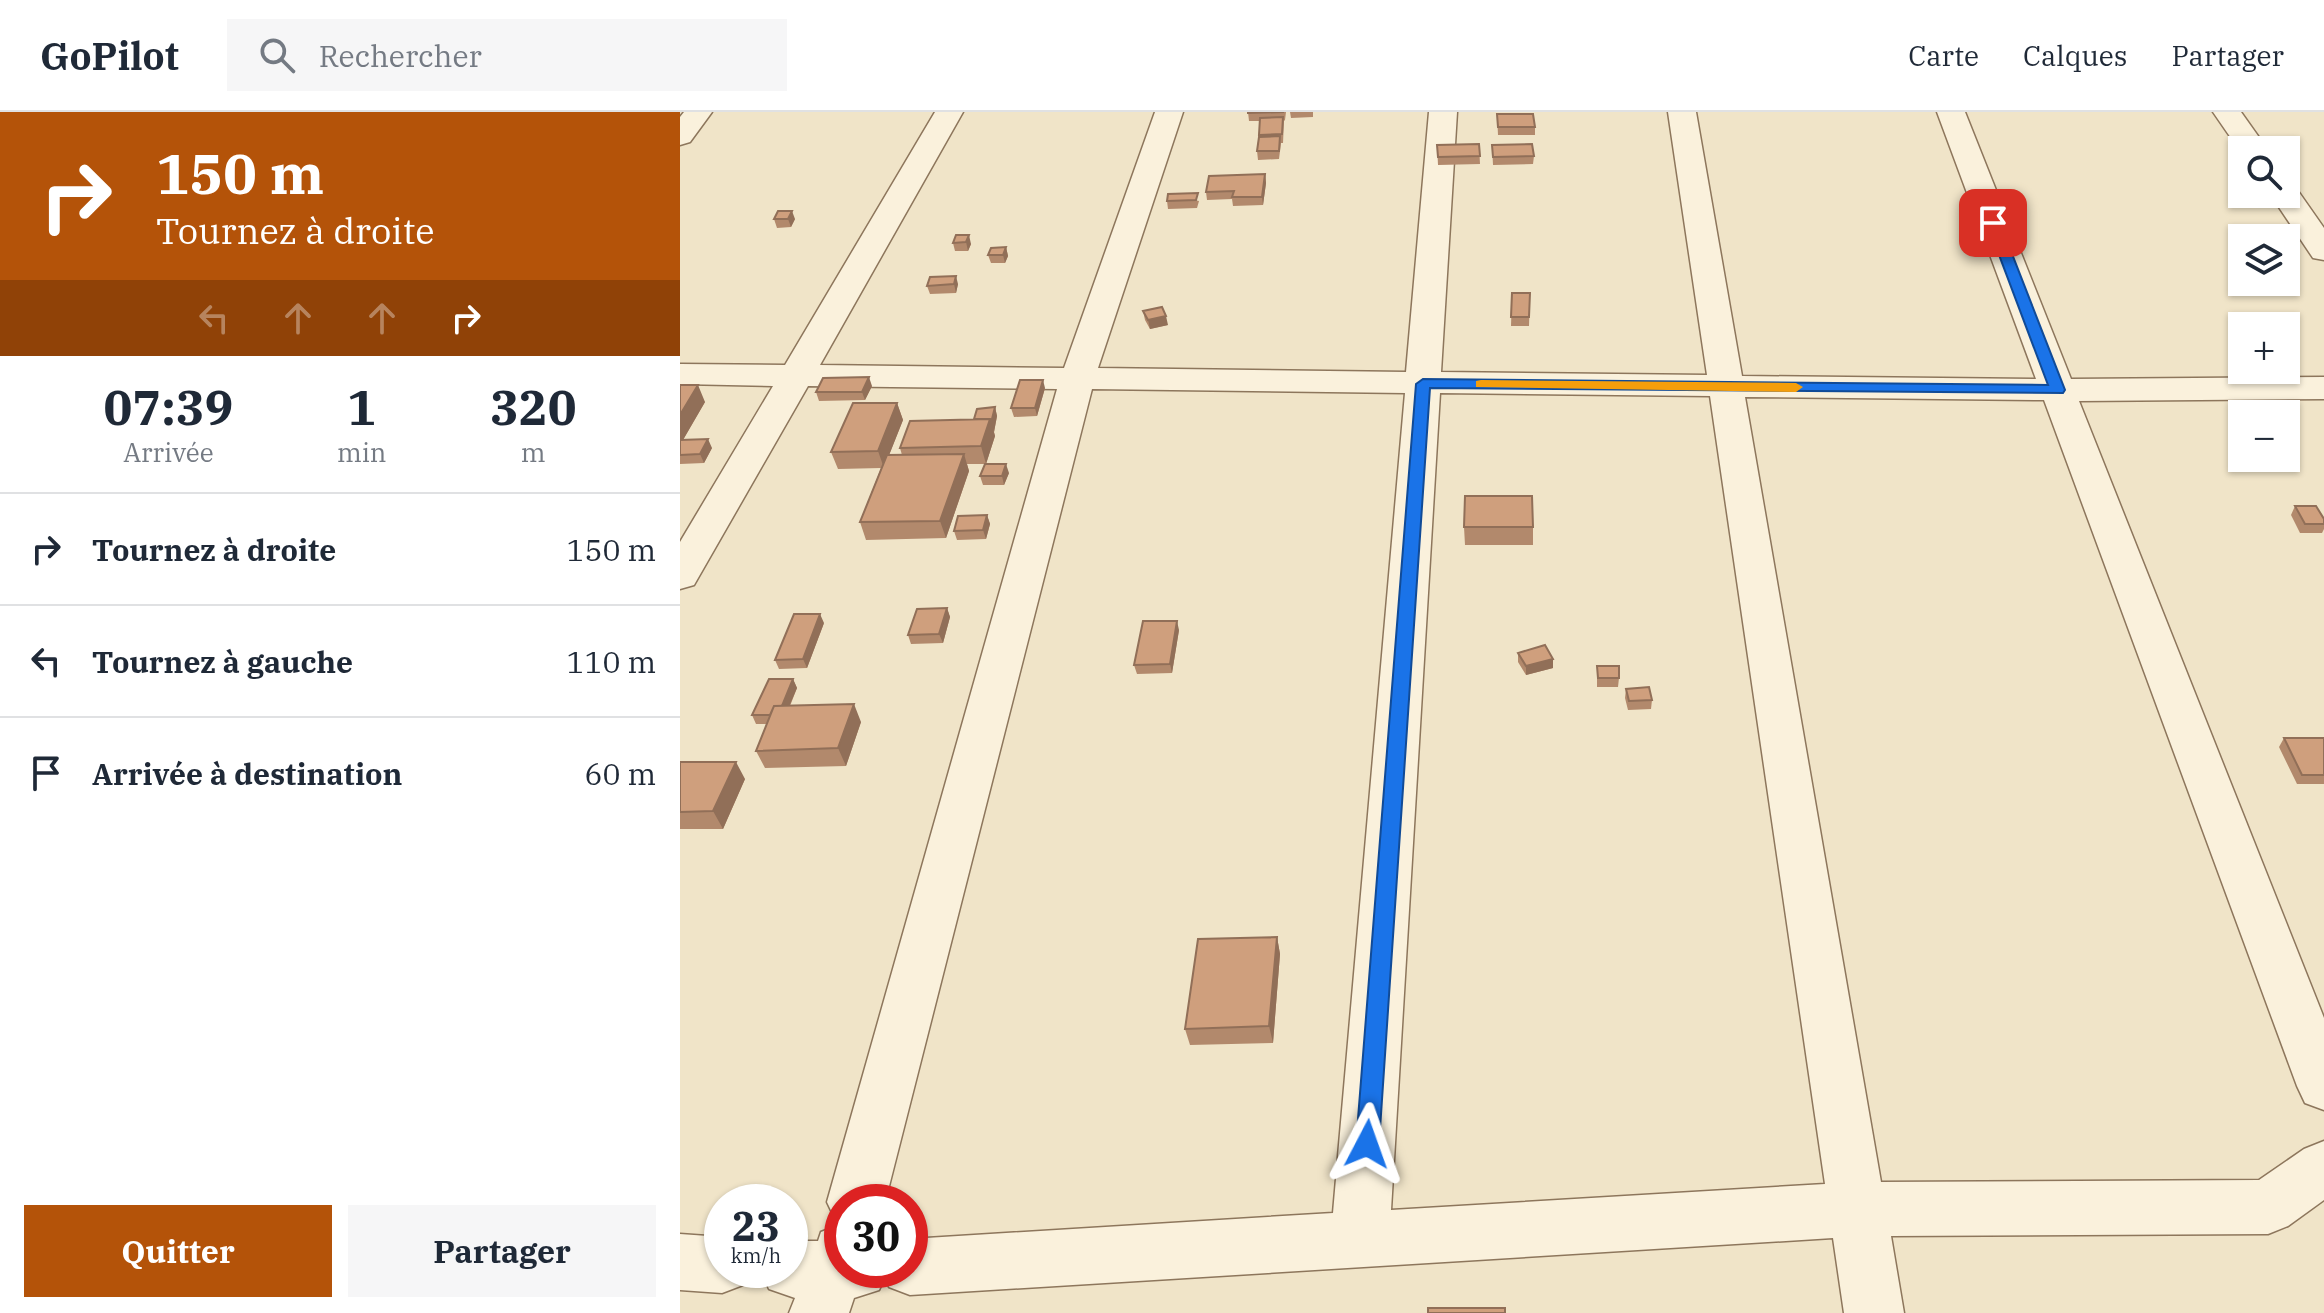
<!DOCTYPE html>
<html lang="fr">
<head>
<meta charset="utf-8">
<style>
  body { margin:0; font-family:"IBM Plex Serif",serif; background:#f6f6f7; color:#1f2937; height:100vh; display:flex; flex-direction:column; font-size:30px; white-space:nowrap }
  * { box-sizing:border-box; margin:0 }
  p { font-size:26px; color:#747a83 }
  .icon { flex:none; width:44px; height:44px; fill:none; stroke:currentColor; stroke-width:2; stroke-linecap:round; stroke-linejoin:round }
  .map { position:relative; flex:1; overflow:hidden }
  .panel { display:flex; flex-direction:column; background:#fff; width:680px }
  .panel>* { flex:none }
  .hud { background:#b45309; color:#fff; overflow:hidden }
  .tools { position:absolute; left:1548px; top:24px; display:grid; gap:16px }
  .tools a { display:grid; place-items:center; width:72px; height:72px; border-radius:0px; background:#fff; box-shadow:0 2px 6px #0004; font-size:40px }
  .speed { position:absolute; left:24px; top:1072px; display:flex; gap:16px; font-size:40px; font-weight:700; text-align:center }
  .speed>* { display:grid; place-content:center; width:104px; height:104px; border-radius:50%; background:#fff; box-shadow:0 2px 6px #0004; line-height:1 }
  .speed small { font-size:20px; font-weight:400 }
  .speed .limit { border:12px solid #d22; background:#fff; color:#111 }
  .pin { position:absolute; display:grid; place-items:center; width:68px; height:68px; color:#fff; margin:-34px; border-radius:16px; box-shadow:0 4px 12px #0006 }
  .me { position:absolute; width:88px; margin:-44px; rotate:4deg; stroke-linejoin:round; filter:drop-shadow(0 0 6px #0008) }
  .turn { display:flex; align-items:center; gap:28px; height:168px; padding:0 24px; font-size:36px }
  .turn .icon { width:104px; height:104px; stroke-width:2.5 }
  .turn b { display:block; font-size:56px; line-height:68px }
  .lanes { display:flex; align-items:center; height:76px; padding:0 24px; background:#0003; justify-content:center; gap:40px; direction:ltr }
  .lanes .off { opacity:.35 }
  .eta { display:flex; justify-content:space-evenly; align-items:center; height:136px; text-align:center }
  .eta b { font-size:48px; font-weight:700; line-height:56px }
  .primary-button { display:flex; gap:16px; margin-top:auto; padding:16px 24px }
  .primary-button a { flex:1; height:92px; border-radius:0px; background:#b45309; color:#fff; font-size:32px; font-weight:700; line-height:92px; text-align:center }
  .primary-button a+a { background:#f6f6f7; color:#1f2937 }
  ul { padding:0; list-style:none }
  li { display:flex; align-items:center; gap:24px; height:112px; padding:0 24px; border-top:2px solid #e0e1e3 }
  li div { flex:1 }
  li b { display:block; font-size:30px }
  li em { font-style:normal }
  header { display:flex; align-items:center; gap:48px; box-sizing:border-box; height:112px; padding:0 40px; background:#fff; border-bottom:2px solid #e0e1e3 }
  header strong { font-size:38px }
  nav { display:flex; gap:44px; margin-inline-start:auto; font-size:28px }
  .search { width:560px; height:72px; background:#f6f6f7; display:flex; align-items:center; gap:20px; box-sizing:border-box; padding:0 28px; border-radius:0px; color:#747a83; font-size:30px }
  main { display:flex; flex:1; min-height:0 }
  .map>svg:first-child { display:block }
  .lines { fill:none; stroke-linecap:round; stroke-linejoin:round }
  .minor-casing { stroke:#8d765c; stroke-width:3 }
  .minor { fill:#faf1dc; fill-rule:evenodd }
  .wall { fill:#b2896c }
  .shaded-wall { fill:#916f58 }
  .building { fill:#cf9f7d; stroke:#916f58; stroke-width:2 }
  .route { fill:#1a73e8; stroke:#114b97; stroke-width:2 }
  .slow { fill:#f59e0b }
</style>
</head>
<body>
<header>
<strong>GoPilot</strong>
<div class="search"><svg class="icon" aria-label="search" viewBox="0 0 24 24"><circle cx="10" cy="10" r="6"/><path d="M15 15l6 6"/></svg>Rechercher</div>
<nav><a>Carte</a><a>Calques</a><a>Partager</a></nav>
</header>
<main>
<section class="panel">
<div class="hud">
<div class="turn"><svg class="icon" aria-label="right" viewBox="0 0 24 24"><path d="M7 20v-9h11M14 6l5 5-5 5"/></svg><div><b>150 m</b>Tournez à droite</div></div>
<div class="lanes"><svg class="icon off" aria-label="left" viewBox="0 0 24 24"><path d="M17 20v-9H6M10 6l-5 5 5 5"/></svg><svg class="icon off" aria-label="ahead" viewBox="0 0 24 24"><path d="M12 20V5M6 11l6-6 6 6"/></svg><svg class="icon off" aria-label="ahead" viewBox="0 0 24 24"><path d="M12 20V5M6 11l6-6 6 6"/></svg><svg class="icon" aria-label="right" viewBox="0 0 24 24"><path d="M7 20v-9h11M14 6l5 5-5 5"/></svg></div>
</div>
<div class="eta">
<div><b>07:39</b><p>Arrivée</p></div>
<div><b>1</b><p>min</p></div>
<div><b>320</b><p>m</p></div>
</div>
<ul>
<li><svg class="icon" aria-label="right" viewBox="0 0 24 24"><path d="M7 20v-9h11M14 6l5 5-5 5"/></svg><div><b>Tournez à droite</b></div><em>150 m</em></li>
<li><svg class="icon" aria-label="left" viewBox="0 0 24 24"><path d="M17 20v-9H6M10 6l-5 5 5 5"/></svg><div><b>Tournez à gauche</b></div><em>110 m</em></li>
<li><svg class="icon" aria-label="arrive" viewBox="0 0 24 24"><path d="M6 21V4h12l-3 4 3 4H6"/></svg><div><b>Arrivée à destination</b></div><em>60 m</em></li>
</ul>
<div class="primary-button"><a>Quitter</a><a>Partager</a></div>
</section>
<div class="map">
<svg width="1644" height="1201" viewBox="0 0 1644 1201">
  <rect width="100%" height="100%" fill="#f0e4c8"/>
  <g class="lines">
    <defs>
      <path id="minor" d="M4,0H32L10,30L0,33V5Z
        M255,0H283L140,253L384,256L475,0H503L418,256L726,260L749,0H777L761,260L1027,263L988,0H1016L1062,264L1356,267L1257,0H1285L1391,267L1644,265V287L1399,289L1644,906V998L1625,991L1617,974L1364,288L1065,285L1201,1070L1579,1068L1624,1037L1644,1029V1088L1608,1114L1588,1122L1211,1124L1224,1201H1164L1153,1126L230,1183L209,1175L205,1165L199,1178L174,1186L169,1201H109L115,1186L89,1177L81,1158H110V1129H138L141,1120L162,1112V1158H230V1127L653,1101L725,281L412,277L205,1090H162V1111L156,1109L147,1090L377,277L128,274L14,473L0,477V430L93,274L0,272V252L105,253ZM760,281L1030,284L1145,1072L711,1098Z
        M1533,0H1561L1588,38H1562V42Z
        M1606,73L1616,76L1644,116V148L1633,146L1590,82H1606Z
        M0,1122L42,1125V1158H69L63,1173L42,1181L0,1178Z"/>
    </defs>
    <!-- minor casing -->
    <use href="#minor" class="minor-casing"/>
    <!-- minor -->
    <use href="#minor" class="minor"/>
  </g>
  <!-- wall -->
  <path class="wall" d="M568,0H606L605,8L604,9L603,31H601L599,47L578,48L577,39L580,9H569Z
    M610,0H633V5L611,6Z
    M817,2L855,15V23H818Z
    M799,32L800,52L758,53L757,33Z
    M812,33L854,44L853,52L813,53Z
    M585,62L586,71L583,93L553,94L552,87L527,88L526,80Z
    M488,82L519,89L517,96L488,97L487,89Z
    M94,107H115L111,115L97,116Z
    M276,123L291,132L288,139H275L273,131Z
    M326,135L328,144L325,151H311L308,143Z
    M278,172L276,181L250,182L247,174Z
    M832,181H850L849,214H831Z
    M463,199L488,213L470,217L465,208Z
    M0,273L25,290L3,328L32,336L24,351L0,352Z
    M192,274L185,288L139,289L136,280Z
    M365,276L357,304L334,305L331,296Z
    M217,291L223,308L209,343H222L220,336L294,307L315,295L317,304L314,320L315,324L306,352H287L289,359L266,426L186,428L180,410L201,356L158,357L151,340Z
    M329,361L324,373H303L300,364Z
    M1615,394L1644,407V417L1642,421H1620L1611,403Z
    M307,403L310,412L306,427L277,428L274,419Z
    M784,415H853V433H785Z
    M267,496L270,505L263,531L231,532L228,523Z
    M144,511L127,556L99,557L95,548Z
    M499,518L492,561L457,562L454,553Z
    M838,541L873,547V556L846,563L838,550Z
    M917,554L939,566L938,575H917Z
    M113,567L117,576L110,594L181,610L166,654L85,656L76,639L87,612H76L72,603Z
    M946,577L972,588L971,597L948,598L945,586Z
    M1604,626H1644V672H1617L1599,635Z
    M0,650L65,667L43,717H0Z
    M597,825L600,842L593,931L510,933L505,917Z"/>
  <!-- shaded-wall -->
  <path class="shaded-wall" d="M585,62L586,71L583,93L582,85Z
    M112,99L115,107L111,115L108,107Z
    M289,123L291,132L288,139L286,130Z
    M326,135L328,144L325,151L323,143Z
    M276,164L278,172L276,181L274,172Z
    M486,204L488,213L470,217L468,208Z
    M189,265L192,274L185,288L182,280Z
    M363,268L365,276L357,304L355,296Z
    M18,273L25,290L0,333V303Z
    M217,291L223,308L204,356L198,339Z
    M315,295L317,304L314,320L311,311Z
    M310,307L315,324L306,352L301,334Z
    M28,327L32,336L24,351L20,342Z
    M284,342L289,359L266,426L260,409Z
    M326,352L329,361L324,373L322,364Z
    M307,403L310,412L306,427L303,418Z
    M267,496L270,505L263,531L259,522Z
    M140,502L144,511L127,556L123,547Z
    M497,509L499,518L492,561L490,552Z
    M873,547V556L846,563V554Z
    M113,567L117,576L102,611L98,602Z
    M174,592L181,610L166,654L158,636Z
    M56,650L65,667L43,717L33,699Z
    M597,825L600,842L593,931L589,914Z"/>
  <!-- building -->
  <path class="building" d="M568,0H604L568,1Z
    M817,2H853L855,15H818Z
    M603,5L602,22L579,23L580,6Z
    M600,24L599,39H577L579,25Z
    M799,32L800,44L758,45L757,33Z
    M852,32L854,44L813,45L812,33Z
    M585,62L582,85H552L554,79L526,80L529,64Z
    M518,81L516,88L487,89L488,82Z
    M98,99H112L108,107H94Z
    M276,123H289L286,130L273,131Z
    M326,135L323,143H308L311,136Z
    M276,164L274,172L247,174L250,165Z
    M832,181H850L849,205H831Z
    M482,195L486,204L468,208L463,199Z
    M189,265L182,280H136L143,266Z
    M340,268H363L355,296H331Z
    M0,273H18L0,303Z
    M173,291H217L198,339L151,340Z
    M315,295L311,311L310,307H294L297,297Z
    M310,307L301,334L220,336L230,309Z
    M28,327L20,342L0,343V328Z
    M284,342L260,409L180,410L207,343Z
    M305,352H326L322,364H300Z
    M785,384H852L853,415H784Z
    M1615,394H1636L1644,407V412H1625Z
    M307,403L303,418L274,419L278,404Z
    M267,496L259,522L228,523L237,497Z
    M114,502H140L123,547L95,548Z
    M463,509H497L490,552L454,553Z
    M865,533L873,547L846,554L838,541Z
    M917,554H939V566H918Z
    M89,567H113L102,594H94L90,603H72Z
    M969,575L972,588L949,589L946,577Z
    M174,592L158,636L76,639L94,594Z
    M1604,626H1644V663H1622Z
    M0,650H56L33,699L0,700Z
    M597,825L589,914L505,917L518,827Z
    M748,1196H825V1201H748Z"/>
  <!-- route -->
  <path class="route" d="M1313,107L1320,111L1385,278L1383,281L750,276L699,1032L696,1039L687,1042L679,1039L676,1032L736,272L743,267L1368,273L1307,111Z"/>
  <!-- slow -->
  <path class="slow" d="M801,268L1116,271L1123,275L1116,280L796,275V269Z"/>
</svg>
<div class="tools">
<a><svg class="icon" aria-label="search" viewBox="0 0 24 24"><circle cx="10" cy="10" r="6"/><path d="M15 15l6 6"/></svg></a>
<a><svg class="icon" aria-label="layers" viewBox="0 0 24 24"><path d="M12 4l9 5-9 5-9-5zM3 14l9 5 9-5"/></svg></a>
<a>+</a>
<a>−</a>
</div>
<div class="speed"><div>23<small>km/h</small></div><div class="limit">30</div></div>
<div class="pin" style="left:1313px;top:111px;background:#d93025"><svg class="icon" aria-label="arrive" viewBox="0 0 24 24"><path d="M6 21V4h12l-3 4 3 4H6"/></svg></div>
<svg class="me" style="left:687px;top:1032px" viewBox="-20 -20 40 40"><path d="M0-17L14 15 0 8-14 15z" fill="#1a73e8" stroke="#fff" stroke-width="4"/></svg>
</div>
</main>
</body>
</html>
